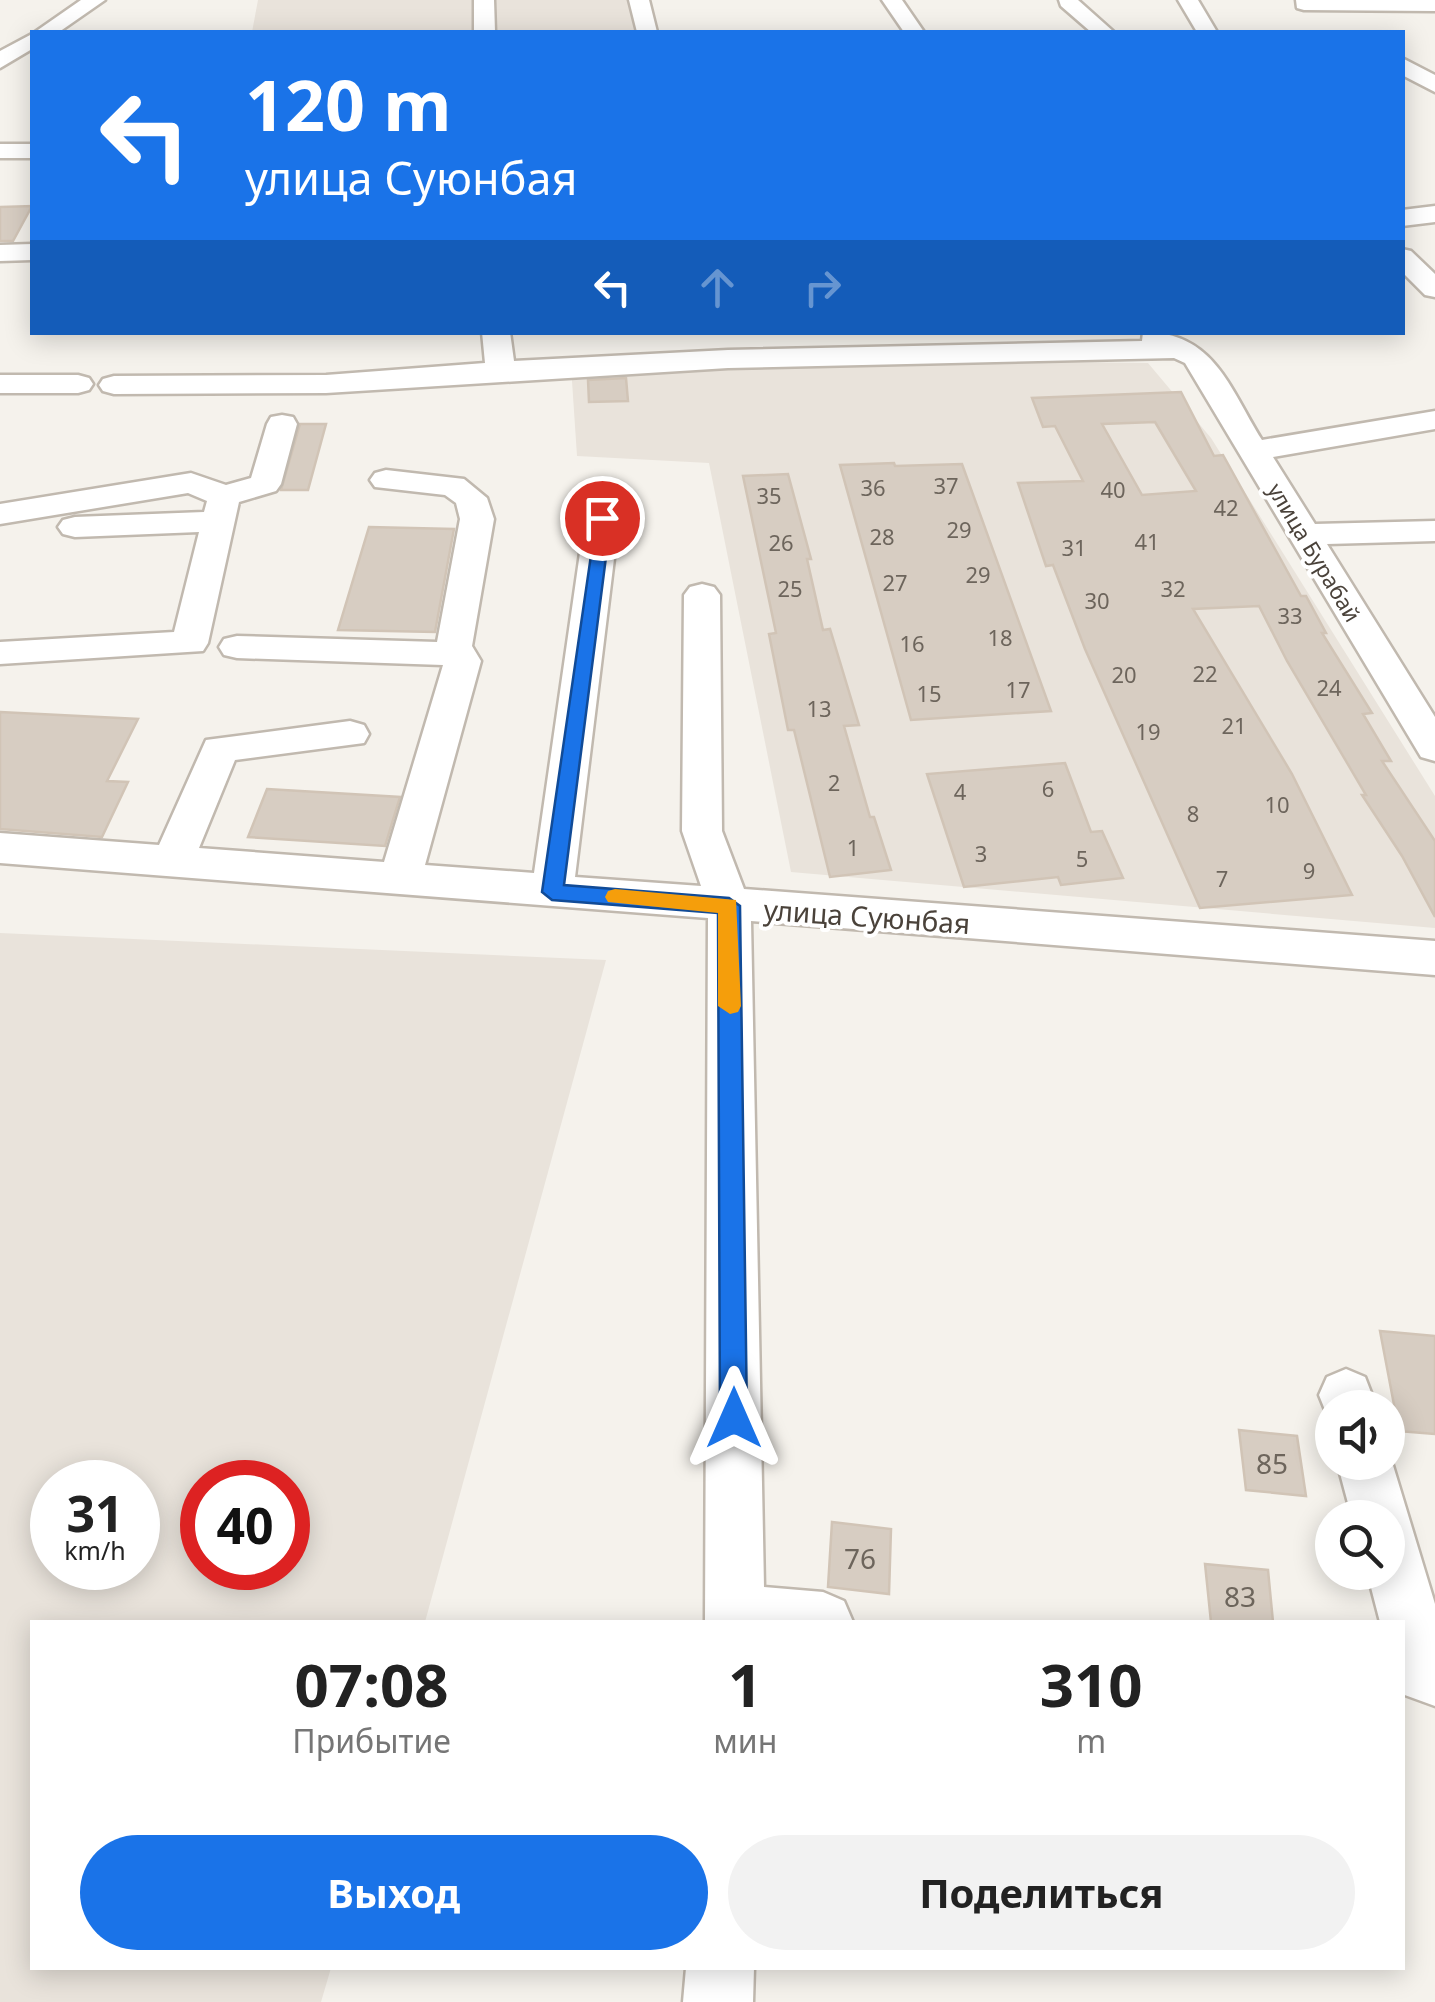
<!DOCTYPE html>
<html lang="ru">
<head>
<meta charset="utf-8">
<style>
  body { margin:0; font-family:"Noto Sans",sans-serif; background:#f2f2f2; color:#222; height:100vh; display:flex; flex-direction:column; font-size:38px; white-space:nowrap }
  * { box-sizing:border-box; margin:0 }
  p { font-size:32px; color:#767676 }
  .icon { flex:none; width:55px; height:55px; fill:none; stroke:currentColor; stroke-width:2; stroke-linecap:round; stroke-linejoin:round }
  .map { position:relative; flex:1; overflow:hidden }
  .side { position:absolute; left:30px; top:1620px; width:1375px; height:350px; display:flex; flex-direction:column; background:#fff; border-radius:0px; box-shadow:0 5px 25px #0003 }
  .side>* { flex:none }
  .banner { position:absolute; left:30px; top:30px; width:1375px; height:305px; border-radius:0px; box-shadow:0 5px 25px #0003; background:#1a73e8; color:#fff; overflow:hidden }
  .controls { position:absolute; left:1315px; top:1390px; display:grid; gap:20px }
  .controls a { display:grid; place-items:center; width:90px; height:90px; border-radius:50%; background:#fff; box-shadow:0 5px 25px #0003; font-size:50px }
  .speed { position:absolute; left:30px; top:1460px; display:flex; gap:20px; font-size:50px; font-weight:700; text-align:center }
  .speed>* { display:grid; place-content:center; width:130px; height:130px; border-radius:50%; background:#fff; box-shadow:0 5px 25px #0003; line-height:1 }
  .speed small { font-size:25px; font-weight:400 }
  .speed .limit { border:15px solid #d22; background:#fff; color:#111 }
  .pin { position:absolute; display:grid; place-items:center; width:85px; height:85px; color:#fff; margin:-42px; border:5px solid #fff; border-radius:50%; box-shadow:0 2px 10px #0007 }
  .me { position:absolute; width:110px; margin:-55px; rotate:0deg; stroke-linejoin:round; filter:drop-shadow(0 0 8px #0008) }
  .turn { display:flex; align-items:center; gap:35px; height:210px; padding:0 50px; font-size:45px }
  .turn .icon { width:130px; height:130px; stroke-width:2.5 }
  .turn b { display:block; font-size:70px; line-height:85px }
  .lanes { display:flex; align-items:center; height:95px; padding:0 50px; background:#0003; justify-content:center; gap:50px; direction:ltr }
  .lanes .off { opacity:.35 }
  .eta { display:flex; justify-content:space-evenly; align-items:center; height:170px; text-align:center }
  .eta b { font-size:60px; font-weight:700; line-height:70px }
  .cta { display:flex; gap:20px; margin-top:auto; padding:20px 50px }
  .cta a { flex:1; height:115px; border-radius:60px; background:#1a73e8; color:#fff; font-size:40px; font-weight:700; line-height:115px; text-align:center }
  .cta a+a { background:#f2f2f2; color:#222 }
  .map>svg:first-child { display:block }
  .residential { fill:#e9e3db; fill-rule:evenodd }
  .building { fill:#d7cdc2; stroke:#d1c4b6; stroke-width:2.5; fill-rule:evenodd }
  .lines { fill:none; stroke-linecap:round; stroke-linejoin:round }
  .minor-casing { stroke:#c1b9af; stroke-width:5 }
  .minor { fill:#fff; fill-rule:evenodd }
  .route { fill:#1a73e8; stroke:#114b97; stroke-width:2.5 }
  .slow { fill:#f59e0b }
  .labels { text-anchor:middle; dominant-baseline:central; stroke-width:8; stroke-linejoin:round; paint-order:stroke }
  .number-label { font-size:22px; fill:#6d655c }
  .far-street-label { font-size:22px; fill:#4a423a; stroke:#fff }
  .street-label { font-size:28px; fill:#4a423a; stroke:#fff }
  .near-number-label { font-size:28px; fill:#6d655c }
</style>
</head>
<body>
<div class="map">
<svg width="1435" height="2002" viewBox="0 0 1435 2002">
  <rect width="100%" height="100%" fill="#f5f2ec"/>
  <!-- residential -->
  <path class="residential" d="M258,0H639L647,32H252Z
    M728,359L1148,363L1211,438L1435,796V928L791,872L709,463L577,456L571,366Z
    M0,933L606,960L425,1622H32V1968H331L321,2002H0ZM52,1482H138V1568H52ZM202,1482H288V1568H202Z"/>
  <!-- building -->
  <path class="building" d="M0,207L32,206L13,241H0Z
    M626,378L628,401L589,402L588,380Z
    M1181,392L1214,456L1223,455L1301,596H1306L1326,633H1322L1372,713L1363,714L1391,761H1382L1435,841V917L1402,856L1362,795H1366L1287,661L1259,606L1193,609L1292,774L1352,895L1200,908L1085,649L1053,565L1046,566L1018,483L1083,481L1055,426L1043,427L1032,398ZM1155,422L1196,491L1142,495L1102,424Z
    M300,424H326L308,490H281Z
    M894,463L895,466L962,464L1051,711L911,720L840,465Z
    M788,474L811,559H807L823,630L830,629L859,725L844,726L870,817H874L891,870L830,877L794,730H788L769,634L776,633L743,476Z
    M369,527L454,529L435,632L338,630Z
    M0,712L138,719L107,781L128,782L102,837L0,829Z
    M1065,763L1091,832L1102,831L1123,878L1061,885L1058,877L964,887L927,774Z
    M267,789L400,797L385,846L248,837Z
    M1380,1331L1435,1336V1434L1399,1431Z
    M1239,1430L1297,1436L1306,1496L1246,1490Z
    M832,1522L891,1529L889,1594L828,1587Z
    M1205,1564L1268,1570L1273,1622H1211Z"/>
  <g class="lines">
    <defs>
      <path id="minor" d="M81,0H105L59,32H35Z
        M474,0H494L495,32H474Z
        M629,0H649L657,32H637Z
        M882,0H902L924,32H904Z
        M1059,0H1078L1114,32H1091L1061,6Z
        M1178,0H1198L1217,32H1197Z
        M1296,0H1435V11L1304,10L1297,8Z
        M32,34V49L0,68V51Z
        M1402,58L1435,75V92L1402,75Z
        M0,144H32V158H0Z
        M1435,206V222L1402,226V210Z
        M32,244V260L0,261V245Z
        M1402,249L1411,251L1435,274V297L1425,295L1402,272Z
        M482,332H510L514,361L728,350L1142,341L1143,332C1214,332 1229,387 1262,440L1435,411V429L1273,457L1315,524L1435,521V541L1327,544L1435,717V761L1421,757L1185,363L1174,358L728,368L326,393L114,394L103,391L99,385L103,379L114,376L326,375L485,363Z
        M0,375H78L89,378L93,384L89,390L78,393H0Z
        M282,415L293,417L297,424L281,484L276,491L239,502L208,643L203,651L0,664V642L174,632L199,532L75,537L63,534L58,527L63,520L75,517L204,512L207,501L188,493L0,524V504L191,473L226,485L251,478L267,424L271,417Z
        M386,470L464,479L487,498L494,519L472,646L481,661L425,865L534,873L585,518L590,511H614L619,518L575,877L701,886L682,831L684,595L690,587L702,584L714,587L720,595L722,831L744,889L1435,941V975L751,921L764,1587L823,1592L844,1601L853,1622H705L708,918L0,863V833L159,845L206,740L350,721L364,725L369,734L364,743L235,760L199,848L384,862L443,665L237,658L224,655L219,647L224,639L237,636L437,642L460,519L456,503L445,495L375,487L370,480L375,473Z
        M1346,1369L1365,1377L1377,1408H1332V1427L1319,1395L1327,1377Z
        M1388,1449L1435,1604V1706L1402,1694V1622H1380L1367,1572H1388V1518H1352L1337,1462H1388Z
        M686,1968H754L753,2002H683Z"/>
    </defs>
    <!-- minor casing -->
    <use href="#minor" class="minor-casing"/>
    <!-- minor -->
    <use href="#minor" class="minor"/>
  </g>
  <!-- route -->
  <path class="route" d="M597,514L611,518L564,885L729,898L740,906L747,1418L743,1428L734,1432L724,1428L720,1418L718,913L552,900L542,892Z"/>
  <!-- slow -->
  <path class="slow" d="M615,889L736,900L741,1006L738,1012L730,1014L718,1006V913L608,902L605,897L608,891Z"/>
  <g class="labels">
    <!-- number labels -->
    <g class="number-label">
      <text x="946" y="485">37</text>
      <text x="873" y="487">36</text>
      <text x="1113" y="489">40</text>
      <text x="769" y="495">35</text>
      <text x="1226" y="507">42</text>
      <text x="959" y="529">29</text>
      <text x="882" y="536">28</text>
      <text x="1147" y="541">41</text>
      <text x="781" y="542">26</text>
      <text x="1074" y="547">31</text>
      <text x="978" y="574">29</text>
      <text x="895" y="582">27</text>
      <text x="790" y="588">25</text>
      <text x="1173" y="588">32</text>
      <text x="1097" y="600">30</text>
      <text x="1290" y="615">33</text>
      <text x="1000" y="637">18</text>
      <text x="912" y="643">16</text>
      <text x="1205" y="673">22</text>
      <text x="1124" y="674">20</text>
      <text x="1329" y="687">24</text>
      <text x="1018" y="689">17</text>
      <text x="929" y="693">15</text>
      <text x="819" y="708">13</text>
      <text x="1234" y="725">21</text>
      <text x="1148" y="731">19</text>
      <text x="834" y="782">2</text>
      <text x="1048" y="788">6</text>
      <text x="960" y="791">4</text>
      <text x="1277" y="804">10</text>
      <text x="1193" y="813">8</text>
      <text x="853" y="847">1</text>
      <text x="981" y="853">3</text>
      <text x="1082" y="858">5</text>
      <text x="1309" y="870">9</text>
      <text x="1222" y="878">7</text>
    </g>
    <!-- far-street labels -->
    <g class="far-street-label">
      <text transform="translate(1315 552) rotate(59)">улица Бурабай</text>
    </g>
    <!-- street labels -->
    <g class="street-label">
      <text transform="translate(867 916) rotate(4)">улица Суюнбая</text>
    </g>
    <!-- near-number labels -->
    <g class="near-number-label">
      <text x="1272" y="1463">85</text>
      <text x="860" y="1558">76</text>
      <text x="1240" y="1596">83</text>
    </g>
  </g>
</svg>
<div class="controls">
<a><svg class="icon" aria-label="sound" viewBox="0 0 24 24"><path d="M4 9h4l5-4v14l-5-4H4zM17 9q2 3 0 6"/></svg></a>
<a><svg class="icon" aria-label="search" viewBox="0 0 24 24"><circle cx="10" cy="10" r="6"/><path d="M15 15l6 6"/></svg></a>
</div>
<div class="speed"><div>31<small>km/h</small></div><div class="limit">40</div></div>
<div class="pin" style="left:602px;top:518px;background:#d93025"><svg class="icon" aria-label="arrive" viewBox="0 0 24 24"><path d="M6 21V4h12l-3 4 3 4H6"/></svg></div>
<svg class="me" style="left:734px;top:1418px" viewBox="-20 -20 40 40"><path d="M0-17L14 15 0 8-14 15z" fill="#1a73e8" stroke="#fff" stroke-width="4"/></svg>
<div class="banner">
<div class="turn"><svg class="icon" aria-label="left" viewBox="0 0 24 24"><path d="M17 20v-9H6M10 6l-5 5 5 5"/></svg><div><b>120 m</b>улица Суюнбая</div></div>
<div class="lanes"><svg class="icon" aria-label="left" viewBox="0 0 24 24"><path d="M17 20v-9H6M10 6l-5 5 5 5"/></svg><svg class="icon off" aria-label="ahead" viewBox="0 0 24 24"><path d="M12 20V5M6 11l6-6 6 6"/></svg><svg class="icon off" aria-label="right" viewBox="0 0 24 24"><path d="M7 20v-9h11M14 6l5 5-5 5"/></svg></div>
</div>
<section class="side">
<div class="eta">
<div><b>07:08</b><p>Прибытие</p></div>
<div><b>1</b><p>мин</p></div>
<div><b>310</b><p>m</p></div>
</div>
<div class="cta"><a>Выход</a><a>Поделиться</a></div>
</section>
</div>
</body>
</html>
